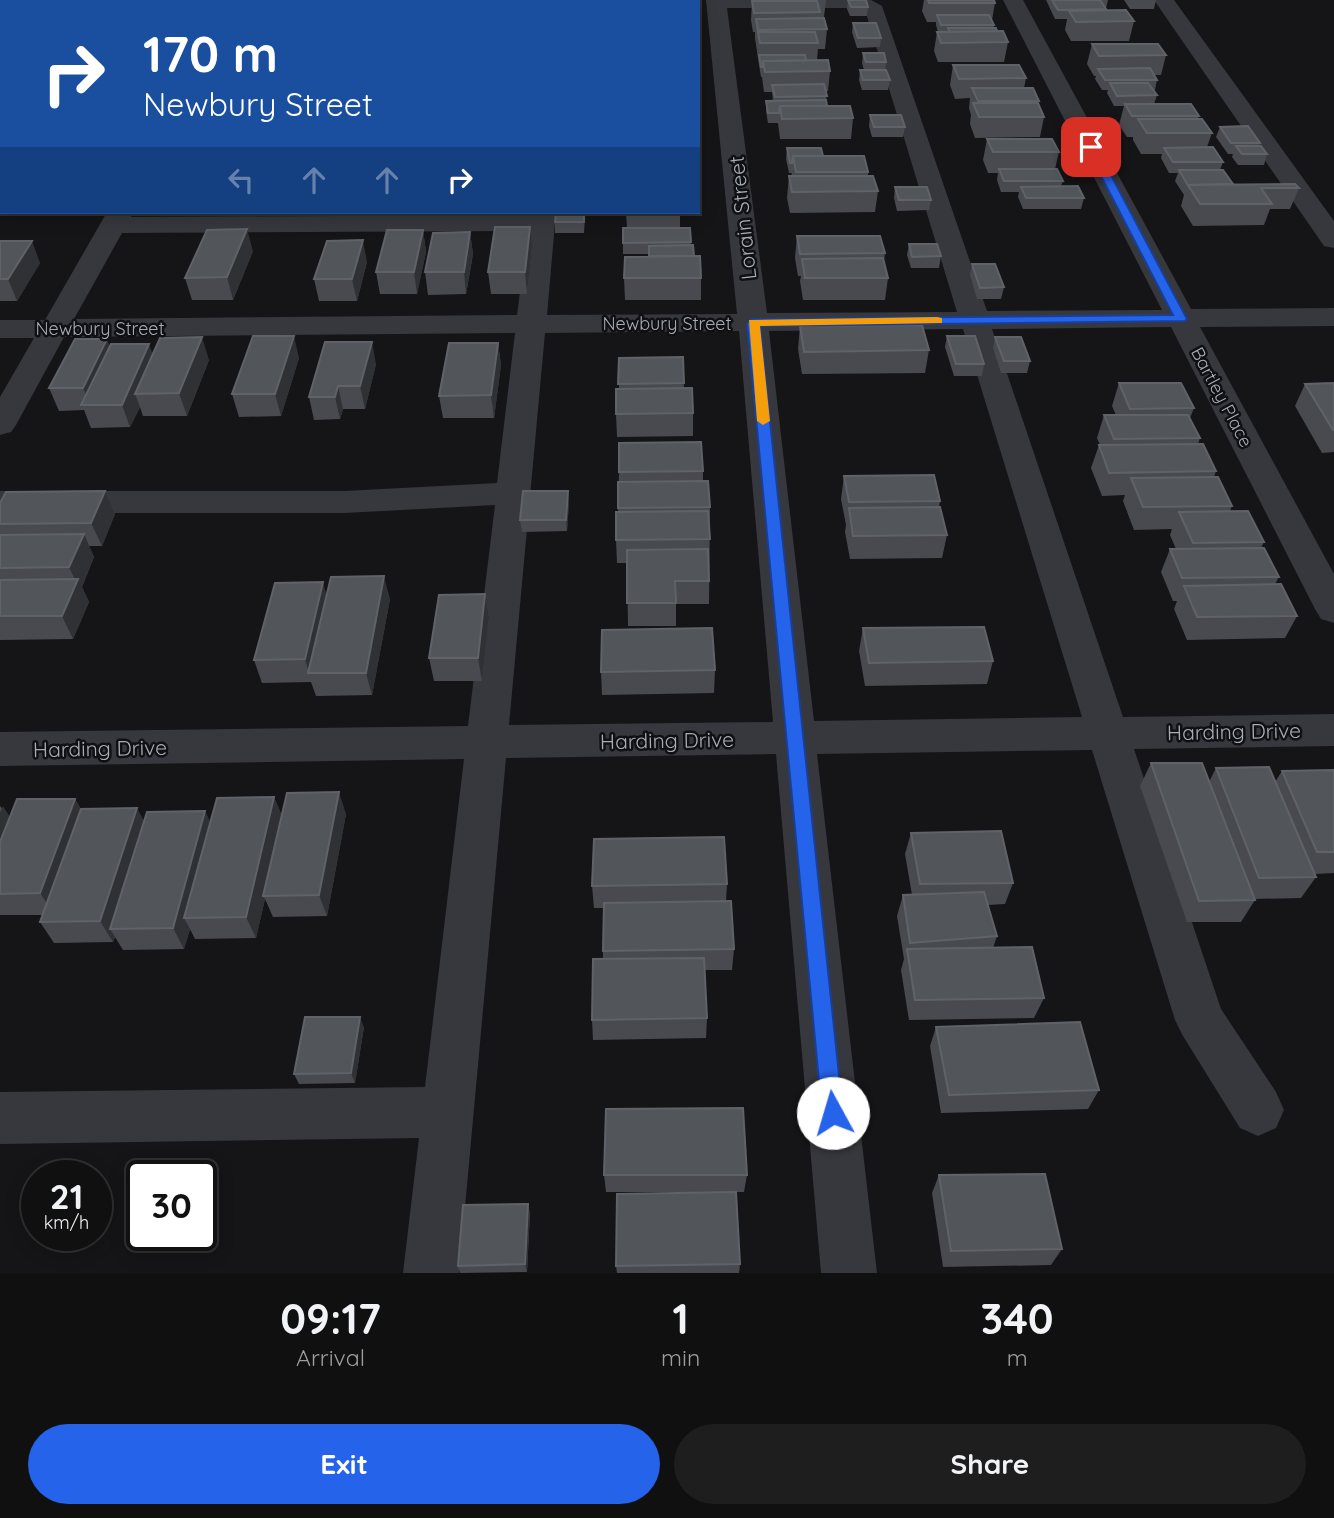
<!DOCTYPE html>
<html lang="en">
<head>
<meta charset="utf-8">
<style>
  body { margin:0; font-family:Quicksand,sans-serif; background:#1e1e1f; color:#f1f3f6; height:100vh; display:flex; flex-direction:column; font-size:26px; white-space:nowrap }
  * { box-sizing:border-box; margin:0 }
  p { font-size:23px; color:#9c9d9f }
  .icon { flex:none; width:38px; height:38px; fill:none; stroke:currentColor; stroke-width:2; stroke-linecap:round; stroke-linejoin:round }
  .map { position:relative; height:1273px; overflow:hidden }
  .panel { display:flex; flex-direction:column; background:#101011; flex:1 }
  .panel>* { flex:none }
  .guide { position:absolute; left:0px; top:0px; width:700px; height:214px; box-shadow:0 4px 18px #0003,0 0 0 2px #303031; background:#1a4fa0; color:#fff; overflow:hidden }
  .speed { position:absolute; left:21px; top:1160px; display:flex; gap:14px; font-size:35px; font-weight:700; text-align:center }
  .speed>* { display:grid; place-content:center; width:91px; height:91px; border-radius:50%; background:#101011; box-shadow:0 4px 18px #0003,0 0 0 2px #303031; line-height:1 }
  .speed small { font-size:18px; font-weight:400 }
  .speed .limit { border:4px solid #111; border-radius:10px; background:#fff; color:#111 }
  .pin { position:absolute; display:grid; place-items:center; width:60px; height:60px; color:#fff; margin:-30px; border-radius:14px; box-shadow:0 4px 10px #0006 }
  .me { position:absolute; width:77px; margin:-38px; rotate:354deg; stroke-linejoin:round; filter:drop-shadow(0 0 5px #0008) }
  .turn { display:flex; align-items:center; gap:24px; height:147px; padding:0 28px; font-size:32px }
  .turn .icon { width:91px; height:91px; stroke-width:2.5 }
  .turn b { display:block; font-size:49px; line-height:60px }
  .lanes { display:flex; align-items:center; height:66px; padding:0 28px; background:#0003; justify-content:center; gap:35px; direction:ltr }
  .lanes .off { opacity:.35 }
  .eta { display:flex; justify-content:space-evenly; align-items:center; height:119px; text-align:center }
  .eta b { font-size:42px; font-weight:700; line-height:49px }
  .cta { display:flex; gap:14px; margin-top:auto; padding:14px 28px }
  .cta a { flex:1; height:80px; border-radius:42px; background:#2563eb; color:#fff; font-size:28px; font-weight:700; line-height:80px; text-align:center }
  .cta a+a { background:#1e1e1f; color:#f1f3f6 }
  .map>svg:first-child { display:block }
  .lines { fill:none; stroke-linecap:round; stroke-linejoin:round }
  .minor { fill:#36383d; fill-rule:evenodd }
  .rail { stroke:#494c52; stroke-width:3.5; stroke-dasharray:5 4.5; stroke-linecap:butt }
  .wall { fill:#484a4f }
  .shaded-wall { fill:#2f3134 }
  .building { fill:#52555a; stroke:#5f6369; stroke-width:2 }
  .route { fill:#2563eb; stroke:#184099; stroke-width:2 }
  .slow { fill:#f59e0b }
  .labels { text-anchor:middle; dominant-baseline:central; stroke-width:5; stroke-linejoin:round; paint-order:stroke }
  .far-street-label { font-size:18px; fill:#a6adb8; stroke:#101012 }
  .street-label { font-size:21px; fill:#a6adb8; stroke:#101012 }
</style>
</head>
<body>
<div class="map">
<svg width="1334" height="1273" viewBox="0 0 1334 1273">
  <rect width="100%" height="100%" fill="#151517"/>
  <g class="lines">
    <!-- minor -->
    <path class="minor" d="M458,0H482L457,2Z
      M706,0H871L882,6L987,311L1162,310L1003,0H1023L1191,309L1334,308V326L1200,327L1334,574V623L1321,619L1315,609L1171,327L992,329L1123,717L1334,714V746L1134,749L1221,1009L1276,1092L1284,1110L1276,1128L1258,1136L1240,1128L1183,1036L1175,1020L1092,750L817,754L877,1273H821L776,754L506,758L459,1273H403L419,1138L0,1144V1092L425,1087L464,759L0,766V732L468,726L495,505L345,513H0V491H345L497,483L515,333L64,337L16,425L11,432L0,435V397L34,338H0V320H45L107,212H133L131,217L529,215L530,212H556L547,315L737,314ZM727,8H848L866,13L957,312L767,313ZM528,231L517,315L74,319L122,233ZM963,329L1082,717L814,721L769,331ZM739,331L773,722L509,725L545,333Z
      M1154,0H1174L1334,221V248L1324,246Z
      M0,108H2L0,123Z"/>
    <!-- rail -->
    <path class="rail" d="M64,2L82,0"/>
  </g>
  <!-- wall -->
  <path class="wall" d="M626,0H689V2H626Z
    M760,0H826L824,17H820V18L827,29L825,49H818L817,60L830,71L828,91H826L827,106L853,118L851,139H780L778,123H768L766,111V101H773L772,92H764L762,77H761L759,65L755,38V32H753L751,20L752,1H760Z
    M848,0L868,7L867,16H850L847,9Z
    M924,0H994L995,3L992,20L994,25V28L1008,42L1004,62H938L934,51L937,32H938L936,25V22H927L922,11Z
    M1046,0H1108L1106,8H1105V10L1134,21L1129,41H1071L1065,30L1067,19H1055Z
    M1124,0H1156L1154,9H1130Z
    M853,23L881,38L880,47L857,48L852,32Z
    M1092,44L1166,55L1161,75H1155L1157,80L1155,90H1153L1157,95L1154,104L1199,116L1198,119L1212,133L1207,147L1223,162L1220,170L1233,184L1299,188L1290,209H1270L1264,225L1193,226L1181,206L1184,195L1175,181L1178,173H1169L1161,158L1162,154H1141L1133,140V137H1127L1119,125L1124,106H1114L1107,93L1108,90H1102L1095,79L1096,76H1094L1087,64Z
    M863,53L886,62L885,70L890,80L888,90H862L859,80L860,70H864L862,63Z
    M953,65L1026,78L1024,88L1039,101L1038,105L1044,117L1040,137L975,138L970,124L971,115L969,108L970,98L955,99L950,85Z
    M870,115L905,127L903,137H872L869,126Z
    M1220,127L1260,143L1259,146L1267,154L1264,165H1238L1232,157L1233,154H1228L1216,137Z
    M987,139L1059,152L1055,169L1063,181L1061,186L1084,198L1081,209H1023L1018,197L1019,192H1001L997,180L998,173H988L983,160Z
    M787,148L823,156L868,172V176L878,191L875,212L790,213L787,198L789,176H791L792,173H789L786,159Z
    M895,187L931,200L929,210L897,211L894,198Z
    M626,212H680V228H690L691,245L701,278V300H625L624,278L649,257V254H623V228H627Z
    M585,217L584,233H555V222Z
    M423,230L426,252L417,294H380L376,272Z
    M470,232L473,254L466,294L428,295L425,272Z
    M797,236L885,253L884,261L888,278L885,300H803L800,281L801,276H798L795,258Z
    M0,241L40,263L17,301H0Z
    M909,244L941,256L939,268H911L907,255Z
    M532,248L527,294H491L488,272Z
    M253,251L233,300H192L185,278Z
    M367,262L357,301H319L314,279Z
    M972,264L1004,287L1001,299H977L970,275Z
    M800,326L929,350L925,373L802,374L798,349Z
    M947,336L984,364L982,376H954L945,347Z
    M995,337L1030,361L1027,373H1001L993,348Z
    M498,343L501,365L494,418H443L439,396Z
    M110,347L209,360L187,416H143L140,407L130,427L91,428L84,410L59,411L49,388Z
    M683,357L684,388L693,413V436L617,437L616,414L619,389V358Z
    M299,358L281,416L239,417L232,394Z
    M376,364L365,409H343L340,419L314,420L309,397Z
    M1119,383L1194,408L1190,418L1200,438L1198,444L1216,471L1214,477L1232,506L1230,511L1264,542L1261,548L1279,577L1275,584L1297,616L1285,638L1187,640L1174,609L1177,601H1173L1161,572L1170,549H1176L1170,535L1172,529L1134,530L1123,501L1125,495L1102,496L1091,468L1099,445H1100L1097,438L1104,415H1116L1112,406Z
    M1334,383V452L1322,453L1295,406L1305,384Z
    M703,471V481L710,507L709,604H676V626H628L627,563H617L616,540L618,512L619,472Z
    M844,476L940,501L939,507L947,535L942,558L850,559L845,532L846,525L841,499Z
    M105,491L115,514L102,546H89L94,557L82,587L89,602L73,639L0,640V503Z
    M569,502L567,531L522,532L520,520Z
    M485,594L489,617L482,681H434L429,658Z
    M390,599L372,695L316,696L311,682L262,683L254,660Z
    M863,628L993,661L987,684L865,686L859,651Z
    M715,670L714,693L602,695L601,672Z
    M1151,763L1209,782L1216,768L1275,782L1282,771L1334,770V873L1315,874L1316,877L1301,898L1254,899L1255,900L1241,922H1187L1140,786Z
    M274,797L282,816L346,814L327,916L273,917L265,899L256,938L195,939L190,929L184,949L123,950L115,937L113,942L54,943L40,922L42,915H0V806L10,817L75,799L81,809L144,822L205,811L210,822Z
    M911,833L1013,883L1005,904L988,905L997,936L993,948L1044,998L1034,1018L909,1020L901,970L904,959L897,916L903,895H912L905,854Z
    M727,884L726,901L734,949L732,970H705L707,1018L706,1038L593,1040L592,1020L603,959V908H594L592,886Z
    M364,1027L355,1083L299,1084L294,1074Z
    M936,1027L1099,1090L1088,1109L941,1113L930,1046Z
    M604,1175H747L744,1192H736L740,1264L739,1273H617L616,1266L715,1192H606Z
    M939,1175L1062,1249L1051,1265L943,1267L932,1193Z
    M530,1212L527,1272L460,1273L458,1266Z"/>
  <!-- shaded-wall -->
  <path class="shaded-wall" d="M393,0H415L407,2H393Z
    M530,227L532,248L527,294L525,272Z
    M247,229L253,251L233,300L227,277Z
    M423,230L426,252L417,294L414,272Z
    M470,232L473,254L466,294L464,272Z
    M363,240L367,262L357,301L352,279Z
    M32,241L40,263L17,301L8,279Z
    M294,336L299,358L281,416L275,394Z
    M202,337L209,360L187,416L179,393Z
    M107,339L116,362L90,405L83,388Z
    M372,342L376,364L365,409L360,386Z
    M498,343L501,365L494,418L491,395Z
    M149,344L157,366L135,394L140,407L130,427L122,405Z
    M338,386L343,409L340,419L335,397Z
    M105,491L115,514L102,546L91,523Z
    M568,491L569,502L567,531L566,520Z
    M84,534L94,557L82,587L89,602L73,639L62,616L76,582L69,567Z
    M384,576L390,599L372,695L366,673Z
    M323,582L329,605L309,673L305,659Z
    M485,594L489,617L482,681L478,658Z
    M339,792L346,814L327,916L319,895Z
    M274,797L283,819L263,896L265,899L256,938L246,917Z
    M75,799L88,821L54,914L40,893Z
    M3,806L17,828L0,872V813Z
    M137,808L149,830L110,929L115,937L113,942L100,921Z
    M205,811L215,833L184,918L190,929L184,949L173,928Z
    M360,1017L364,1027L355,1083L351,1073Z
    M528,1204L530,1212L527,1272L525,1264Z"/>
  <!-- building -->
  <path class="building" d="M271,0H316L318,2H272Z
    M318,0H347L348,2H320Z
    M526,0H549V2H526Z
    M552,0H575V2H552Z
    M582,0H609V2H581Z
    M626,0H654V2H626Z
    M848,0H866L868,7H851Z
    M928,0H994L995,3H929Z
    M1052,0H1100L1106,9L1058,10Z
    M752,1H817L820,12L754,13Z
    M1126,10L1134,21L1076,22L1069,11Z
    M937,15H989L994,25H941Z
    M824,18L827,29L758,30L756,19Z
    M853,23H876L881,38H858Z
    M948,28H996L997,31L950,32Z
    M1003,31L1008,42L941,43L937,32Z
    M758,32H815L818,43H760Z
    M1092,44H1158L1166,55L1099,56Z
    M863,53H884L886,62H866Z
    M759,55H805L806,61H763V67H761Z
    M828,60L830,71L765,72L763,61Z
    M953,65H1019L1026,78L959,79Z
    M1150,68L1157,80H1105L1098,69Z
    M860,70H886L890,80H863Z
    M1110,83H1148L1157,95L1117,96Z
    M824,84L827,96L775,97L772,85Z
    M972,88H1033L1039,101H978Z
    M826,100L827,106H780L779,113H768L766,101Z
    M973,103H1038L1044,117H979Z
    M1125,104H1191L1199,116H1132Z
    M780,106H850L853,118L782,119Z
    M870,115H901L905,127H874Z
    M1138,119H1202L1212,133H1147Z
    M0,122H2V151H0Z
    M1248,126L1260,143H1231L1220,127Z
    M987,139H1052L1059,152H993Z
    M1236,146H1261L1267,154H1242Z
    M1213,147L1223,162H1173L1164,148Z
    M787,148H821L823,156H793L792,163H790Z
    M793,156H864L868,172H796Z
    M999,169H1057L1063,181H1004Z
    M1179,170H1223L1233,184L1188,185L1190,189Z
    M789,176H873L878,191L792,192Z
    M1295,184L1299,188H1261L1272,204H1200L1188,185Z
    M1078,186L1084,198H1026L1021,187Z
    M895,187H927L931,200H899Z
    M556,212H584V222H555Z
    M626,212H680V213H626Z
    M495,227H530L525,272H488Z
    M623,228H690L691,242L623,243Z
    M247,229L227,277L185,278L207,230Z
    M387,230H423L414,272H376Z
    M470,232L464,272H425L433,233Z
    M797,236H880L885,253L800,254Z
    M363,240L352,279H314L327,241Z
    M0,241H32L8,279H0Z
    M909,244H937L941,256L912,257Z
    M693,245L694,256H649V246Z
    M700,256L701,278H624L625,257Z
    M883,258L888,278H805L802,259Z
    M972,264H995L1004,287L980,288Z
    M922,325L929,350L804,352L800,326Z
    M253,336H294L275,394H232Z
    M947,336H975L984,364H956Z
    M202,337L179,393L135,394L160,338Z
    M995,337H1021L1030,361H1004Z
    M75,339H107L83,388H49Z
    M325,342H372L360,386H338L335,397H309Z
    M449,343H498L491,395L439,396Z
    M111,344H149L122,405H81Z
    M683,357L684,383L618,384L619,358Z
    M1119,383H1181L1194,408L1130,409Z
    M1334,383V430H1333L1305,384Z
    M692,388L693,413L616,414V389Z
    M1104,415H1188L1200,438L1114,439Z
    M701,442L703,471L619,472V443Z
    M1203,444L1216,471L1109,473L1099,445Z
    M934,475L940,501L849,502L844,476Z
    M1218,477L1232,506L1143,507L1131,478Z
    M708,481L710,507L618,508V482Z
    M105,491L91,523L0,524V503L6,492Z
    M523,491H568L566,520H520Z
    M940,507L947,535L853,536L849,508Z
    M708,511L710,539L616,540V512Z
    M1248,511L1264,542L1193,543L1179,512Z
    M84,534L69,567L0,568V535Z
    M1264,548L1279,577L1182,578L1170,549Z
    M708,549L709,581H675L676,603H627V550Z
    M384,576L366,673H308L331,577Z
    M78,579L62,616H0V580Z
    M323,582L305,659L254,660L275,583Z
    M1281,584L1297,616L1197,617L1184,586Z
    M485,594L478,658H429L439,595Z
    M984,627L993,661L869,663L863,628Z
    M712,628L715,670L601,672L602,630Z
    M1151,763H1202L1255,900L1199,901Z
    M1269,767L1316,877L1259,878L1216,768Z
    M1334,770V852H1317L1282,771Z
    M339,792L319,895L263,896L287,793Z
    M274,797L246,917L184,918L217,798Z
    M17,799H75L40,893L0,894V842Z
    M137,808L100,921L40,922L81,809Z
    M205,811L173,928L110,929L147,812Z
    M1001,831L1013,883L920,884L911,833Z
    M724,837L727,884L592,886L594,839Z
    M984,892L997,936L910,943L903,895Z
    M731,901L734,949L603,951L604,903Z
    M1032,947L1044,998L915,1000L907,949Z
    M704,958L707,1018L592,1020L593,959Z
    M305,1017H360L351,1073L294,1074Z
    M1080,1022L1099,1090L949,1095L936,1027Z
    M743,1108L747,1175H604L606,1109Z
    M1045,1174L1062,1249L951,1251L939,1175Z
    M736,1192L740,1264L616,1266L617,1194Z
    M528,1204L525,1264L458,1266L463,1205Z"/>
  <!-- route -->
  <path class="route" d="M1091,144L1096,147L1187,319L1185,321L760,326L843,1113L840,1120L833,1123L825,1120L822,1113L747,323L753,319L1173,315L1086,147Z"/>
  <!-- slow -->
  <path class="slow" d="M937,317L942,318V323L760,326L770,421L763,425L757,421L749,320Z"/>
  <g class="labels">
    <!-- far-street labels -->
    <g class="far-street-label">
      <text x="667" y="323">Newbury Street</text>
      <text x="100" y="328">Newbury Street</text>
      <text transform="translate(1222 397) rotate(62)">Bartley Place</text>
    </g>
    <!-- street labels -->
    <g class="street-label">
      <text transform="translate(742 218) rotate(-96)">Lorain Street</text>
      <text transform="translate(1234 731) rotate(-1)">Harding Drive</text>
      <text transform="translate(667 740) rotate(-1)">Harding Drive</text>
      <text transform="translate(100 748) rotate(-1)">Harding Drive</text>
    </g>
  </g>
</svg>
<div class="speed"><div>21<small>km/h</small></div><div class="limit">30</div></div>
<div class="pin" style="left:1091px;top:147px;background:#d93025"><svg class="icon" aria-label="arrive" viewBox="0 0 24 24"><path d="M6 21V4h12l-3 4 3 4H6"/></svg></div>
<svg class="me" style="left:833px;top:1113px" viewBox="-20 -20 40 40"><circle r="19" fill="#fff"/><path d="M0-13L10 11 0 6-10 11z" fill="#2563eb"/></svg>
<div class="guide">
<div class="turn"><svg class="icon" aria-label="right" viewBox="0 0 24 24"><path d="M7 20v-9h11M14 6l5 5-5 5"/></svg><div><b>170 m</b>Newbury Street</div></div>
<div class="lanes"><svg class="icon off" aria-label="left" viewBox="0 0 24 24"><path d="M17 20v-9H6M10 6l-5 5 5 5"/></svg><svg class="icon off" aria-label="ahead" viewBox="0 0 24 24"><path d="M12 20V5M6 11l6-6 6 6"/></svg><svg class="icon off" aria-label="ahead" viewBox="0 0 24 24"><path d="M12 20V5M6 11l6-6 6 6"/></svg><svg class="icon" aria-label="right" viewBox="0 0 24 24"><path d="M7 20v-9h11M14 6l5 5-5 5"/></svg></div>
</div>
</div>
<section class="panel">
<div class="eta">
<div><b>09:17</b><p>Arrival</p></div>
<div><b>1</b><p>min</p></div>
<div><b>340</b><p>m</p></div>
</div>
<div class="cta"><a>Exit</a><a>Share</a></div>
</section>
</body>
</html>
